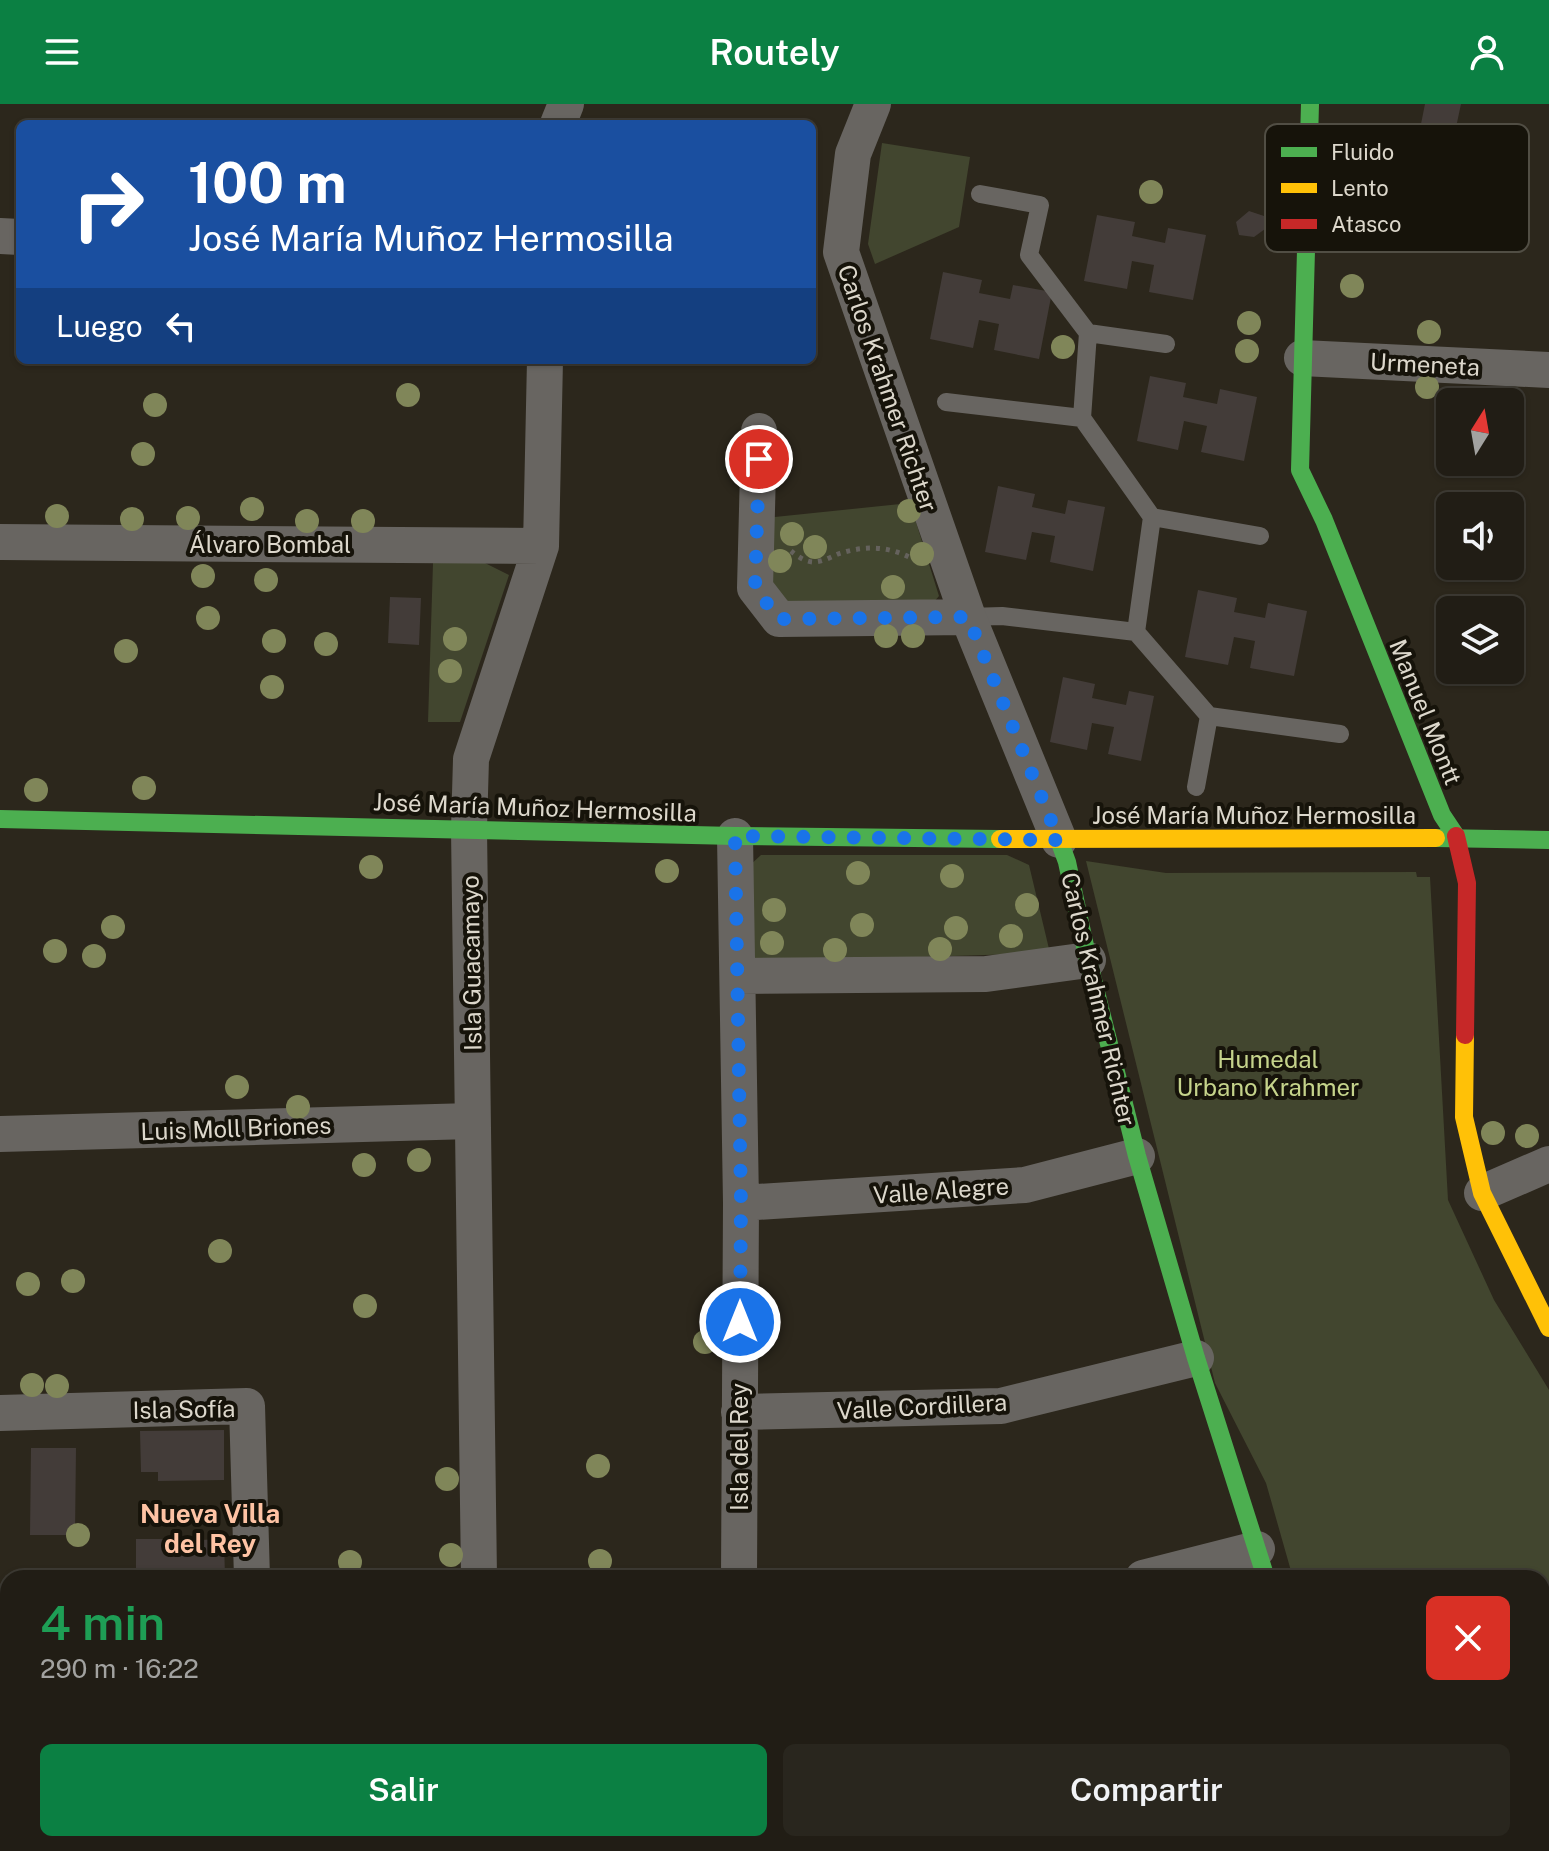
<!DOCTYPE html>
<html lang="es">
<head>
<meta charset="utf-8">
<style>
  body { margin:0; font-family:"Public Sans",sans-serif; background:#29261e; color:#f1f3f6; height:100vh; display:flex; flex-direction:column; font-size:30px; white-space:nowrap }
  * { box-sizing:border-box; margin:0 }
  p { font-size:26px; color:#a2a2a0 }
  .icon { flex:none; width:44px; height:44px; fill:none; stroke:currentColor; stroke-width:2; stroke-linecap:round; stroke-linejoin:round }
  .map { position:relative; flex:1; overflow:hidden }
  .sheet { position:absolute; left:0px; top:1466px; width:1550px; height:282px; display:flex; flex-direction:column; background:#211d15; border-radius:24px 24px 0 0; box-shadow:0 2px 6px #0004,0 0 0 2px #3e3b34 }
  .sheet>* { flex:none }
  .top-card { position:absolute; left:16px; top:16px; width:800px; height:244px; border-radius:12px; box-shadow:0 2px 6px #0004,0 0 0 2px #3e3b34; background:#1a4fa0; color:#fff; overflow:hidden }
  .needle { width:52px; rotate:11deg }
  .buttons { position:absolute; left:1436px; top:284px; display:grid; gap:16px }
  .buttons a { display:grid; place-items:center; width:88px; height:88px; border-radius:12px; background:#211d15; box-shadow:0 2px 6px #0004,0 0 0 2px #3e3b34; font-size:40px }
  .pin { position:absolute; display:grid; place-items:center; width:68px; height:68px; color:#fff; margin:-34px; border:4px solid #fff; border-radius:50%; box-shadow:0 2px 8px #0007 }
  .me { position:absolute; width:88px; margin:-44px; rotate:0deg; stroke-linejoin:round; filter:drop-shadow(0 0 6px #0008) }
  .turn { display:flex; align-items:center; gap:28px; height:168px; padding:0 40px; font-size:36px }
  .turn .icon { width:104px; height:104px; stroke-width:2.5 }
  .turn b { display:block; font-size:56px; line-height:68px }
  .then { display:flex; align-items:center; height:76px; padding:0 40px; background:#0003; gap:16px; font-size:30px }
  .round { display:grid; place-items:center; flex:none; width:84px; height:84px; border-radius:12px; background:#29261e }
  .head { display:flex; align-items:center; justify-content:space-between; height:136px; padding:0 40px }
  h1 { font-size:48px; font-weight:600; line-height:60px; color:#1e9e55 }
  .cta { display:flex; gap:16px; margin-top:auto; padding:16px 40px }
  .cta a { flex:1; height:92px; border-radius:12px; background:#0b8043; color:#fff; font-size:32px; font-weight:600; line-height:92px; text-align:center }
  .cta a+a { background:#29261e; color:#f1f3f6 }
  header { display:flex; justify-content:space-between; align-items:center; height:104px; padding:0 40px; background:#0b8043; color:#fff; font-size:36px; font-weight:600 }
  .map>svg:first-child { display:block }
  .green { fill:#42462f }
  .building { fill:#433c39 }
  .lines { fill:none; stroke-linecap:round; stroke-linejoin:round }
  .path { stroke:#65625d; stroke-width:5; stroke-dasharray:4 6; stroke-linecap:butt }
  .lane { stroke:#686561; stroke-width:18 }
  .street { stroke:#686561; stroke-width:36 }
  .fast { stroke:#4caf50; stroke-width:18 }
  .slow { stroke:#ffc107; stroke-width:18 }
  .jam { stroke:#c62828; stroke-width:18 }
  .tree { fill:#808659 }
  .route { stroke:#1a73e8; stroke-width:14; stroke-dasharray:0 25.2 }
  .labels { text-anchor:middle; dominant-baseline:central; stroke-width:8; stroke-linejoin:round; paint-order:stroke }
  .street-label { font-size:24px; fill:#dcd7cb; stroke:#16130a }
  .park-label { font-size:24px; fill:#c5d38b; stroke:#16130a }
  .neighbourhood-label { font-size:26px; font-weight:bold; fill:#fec3a4; stroke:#16130a }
  .key { fill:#16130a; stroke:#514e44; stroke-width:2 }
  .key-label { font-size:22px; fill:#dcd7cb }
</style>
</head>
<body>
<header><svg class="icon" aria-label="menu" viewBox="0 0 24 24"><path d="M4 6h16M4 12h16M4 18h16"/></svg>Routely<svg class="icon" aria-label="person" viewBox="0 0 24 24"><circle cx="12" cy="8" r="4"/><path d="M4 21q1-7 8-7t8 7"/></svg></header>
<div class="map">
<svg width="1549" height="1747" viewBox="0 0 1549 1747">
  <rect width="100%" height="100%" fill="#2c271c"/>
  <!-- green -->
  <path class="green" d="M882,39L970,53L959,123L875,160L868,140Z
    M910,399L939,492L928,505H787L767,473L765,414Z
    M433,459H485L509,471L460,618H428Z
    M761,751H1007L1029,761L1050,849L752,858L748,763Z
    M1086,757L1166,769L1416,768L1417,773H1430L1448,1096L1494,1196L1549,1286V1747H1368L1366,1740H1542V1474H1293L1266,1379L1215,1279Z"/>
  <!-- building -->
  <path class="building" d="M1425,0H1461L1452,42L1418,35Z
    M1249,107L1264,112L1265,125L1254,133L1239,131L1236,118Z
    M1097,111L1135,118L1132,132L1165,139L1168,124L1206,131L1193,196L1149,188L1154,161L1132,157L1127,185L1084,177Z
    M943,168L982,176L979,189L1010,195L1013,181L1052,188L1039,255L994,246L999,220L979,216L973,244L930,235Z
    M1150,272L1186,279L1183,293L1217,300L1220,285L1257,293L1244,357L1201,348L1207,322L1184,317L1178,346L1137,337Z
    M998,382L1035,390L1032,403L1065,410L1068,396L1105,403L1093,467L1050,458L1055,432L1032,428L1026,456L985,448Z
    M1198,486L1237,494L1234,508L1265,514L1268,499L1307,507L1294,572L1250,564L1255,537L1234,533L1228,561L1185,553Z
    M390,493L421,494L419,541L388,539Z
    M1063,573L1095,580L1092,594L1126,601L1129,587L1154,592L1141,657L1108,650L1114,623L1092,619L1087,646L1050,638Z
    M224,1326V1376L158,1377V1368H141L140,1327Z
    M31,1344H76L75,1431H30Z
    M136,1435H167V1448L199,1447V1436L224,1435L225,1474H155V1465L149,1466V1474H136Z"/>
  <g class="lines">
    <!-- path -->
    <path class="path" d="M791,447C797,452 805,458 814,458C822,458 831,453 838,450C865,441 889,442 913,455"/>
    <!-- lane -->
    <path class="lane" d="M980,90L1040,101L1029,151L1088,229L1082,314
      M1088,229L1166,240
      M946,298L1082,314L1152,413L1260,432
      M968,513L1002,512L1136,528L1209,612L1340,630
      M1136,528L1152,413
      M1196,683L1209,612"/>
    <!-- street -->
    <path class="street" d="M873,0L853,50L841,148L968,513L1059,736
      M558,20L566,0
      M0,132L20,133
      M1302,254L1549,266
      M759,327L755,484L779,515L968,513
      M0,438L541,442
      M735,732L741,1099L739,1474
      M738,872L986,870L1088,856
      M0,1030L472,1017
      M1482,1089L1549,1060
      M741,1099L1025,1081L1137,1052
      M739,1308L1001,1302L1196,1254
      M0,1309L247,1302L252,1474
      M479,1474L469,725L471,655L541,442L545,256
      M1143,1474L1257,1445
      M0,1568H8
      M483,1740V1747
      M744,1740V1747"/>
    <!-- fast -->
    <path class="fast" d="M1310,0L1300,366L1324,416L1442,711L1456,732
      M0,715L735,732L1000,735
      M1436,734L1549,736
      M1059,736L1067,758L1088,856L1137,1052L1196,1254L1266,1474"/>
    <!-- slow -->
    <path class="slow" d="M1000,735L1436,734
      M1465,931L1464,1013L1482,1089L1549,1224
      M1346,1740L1348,1747"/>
    <!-- jam -->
    <path class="jam" d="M1456,732L1467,779L1465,931"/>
  </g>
  <!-- trees -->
  <g class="tree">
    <circle cx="1151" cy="88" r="12"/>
    <circle cx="1352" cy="182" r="12"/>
    <circle cx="1249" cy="219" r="12"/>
    <circle cx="1429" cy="228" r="12"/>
    <circle cx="1063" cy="243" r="12"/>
    <circle cx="1247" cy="247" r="12"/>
    <circle cx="1427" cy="283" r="12"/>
    <circle cx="408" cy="291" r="12"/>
    <circle cx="155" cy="301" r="12"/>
    <circle cx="143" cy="350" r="12"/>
    <circle cx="252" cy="405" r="12"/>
    <circle cx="909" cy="407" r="12"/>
    <circle cx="57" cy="412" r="12"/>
    <circle cx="188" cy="414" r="12"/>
    <circle cx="132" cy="415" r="12"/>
    <circle cx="307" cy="417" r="12"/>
    <circle cx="363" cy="417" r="12"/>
    <circle cx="792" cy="430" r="12"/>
    <circle cx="815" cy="443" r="12"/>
    <circle cx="922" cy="450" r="12"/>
    <circle cx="780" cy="457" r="12"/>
    <circle cx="203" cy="472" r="12"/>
    <circle cx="266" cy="476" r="12"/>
    <circle cx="893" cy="483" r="12"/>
    <circle cx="208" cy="514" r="12"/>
    <circle cx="886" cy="532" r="12"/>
    <circle cx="913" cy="532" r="12"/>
    <circle cx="455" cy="535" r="12"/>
    <circle cx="274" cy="537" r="12"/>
    <circle cx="326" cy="540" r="12"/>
    <circle cx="126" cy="547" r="12"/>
    <circle cx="450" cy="567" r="12"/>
    <circle cx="272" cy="583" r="12"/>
    <circle cx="144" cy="684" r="12"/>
    <circle cx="36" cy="686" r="12"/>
    <circle cx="371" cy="763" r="12"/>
    <circle cx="667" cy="767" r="12"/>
    <circle cx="858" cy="769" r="12"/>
    <circle cx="952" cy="772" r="12"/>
    <circle cx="1027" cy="801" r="12"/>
    <circle cx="774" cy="806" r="12"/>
    <circle cx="862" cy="821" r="12"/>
    <circle cx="113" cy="823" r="12"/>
    <circle cx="956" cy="824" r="12"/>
    <circle cx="1011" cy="832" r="12"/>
    <circle cx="772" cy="839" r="12"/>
    <circle cx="940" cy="845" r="12"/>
    <circle cx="835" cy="846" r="12"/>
    <circle cx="55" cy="847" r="12"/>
    <circle cx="94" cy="852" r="12"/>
    <circle cx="237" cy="983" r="12"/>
    <circle cx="298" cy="1003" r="12"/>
    <circle cx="1493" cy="1029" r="12"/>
    <circle cx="1527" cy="1032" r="12"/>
    <circle cx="419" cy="1056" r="12"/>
    <circle cx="364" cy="1061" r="12"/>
    <circle cx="220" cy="1147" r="12"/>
    <circle cx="73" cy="1177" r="12"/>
    <circle cx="28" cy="1180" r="12"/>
    <circle cx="365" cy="1202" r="12"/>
    <circle cx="705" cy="1238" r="12"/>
    <circle cx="32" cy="1281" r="12"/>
    <circle cx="57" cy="1282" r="12"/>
    <circle cx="598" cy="1362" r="12"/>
    <circle cx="447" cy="1375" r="12"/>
    <circle cx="78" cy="1431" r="12"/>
    <circle cx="451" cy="1451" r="12"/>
    <circle cx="600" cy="1457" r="12"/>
    <circle cx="350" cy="1458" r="12"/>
  </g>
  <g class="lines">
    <!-- route -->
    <path class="route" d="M740,1218L741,1099L735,732L1059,736L968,513L779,515L755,484L759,355"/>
  </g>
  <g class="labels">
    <!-- street labels -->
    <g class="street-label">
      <text transform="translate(1425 260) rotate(3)">Urmeneta</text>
      <text transform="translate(888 284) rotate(71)">Carlos Krahmer Richter</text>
      <text x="270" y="440">Álvaro Bombal</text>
      <text transform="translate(1426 608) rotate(68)">Manuel Montt</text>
      <text transform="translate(535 703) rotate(2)">José María Muñoz Hermosilla</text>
      <text x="1254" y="711">José María Muñoz Hermosilla</text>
      <text transform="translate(471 859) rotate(-91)">Isla Guacamayo</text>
      <text transform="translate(1099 895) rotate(77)">Carlos Krahmer Richter</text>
      <text transform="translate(236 1024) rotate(-2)">Luis Moll Briones</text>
      <text transform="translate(941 1086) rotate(-4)">Valle Alegre</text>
      <text transform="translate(922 1302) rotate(-3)">Valle Cordillera</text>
      <text transform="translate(184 1305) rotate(-1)">Isla Sofía</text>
      <text transform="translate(739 1343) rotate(-90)">Isla del Rey</text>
    </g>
    <!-- park labels -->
    <g class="park-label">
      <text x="1268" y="955">Humedal<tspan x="1268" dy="28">Urbano Krahmer</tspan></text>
    </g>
    <!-- neighbourhood labels -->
    <g class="neighbourhood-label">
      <text x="210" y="1409">Nueva Villa<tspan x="210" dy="30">del Rey</tspan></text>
    </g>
  </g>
  <!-- legend -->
  <rect x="1265" y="20" width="264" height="128" rx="12" class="key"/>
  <rect x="1281" y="43" width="36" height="10" fill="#4caf50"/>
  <rect x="1281" y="79" width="36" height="10" fill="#ffc107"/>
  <rect x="1281" y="115" width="36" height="10" fill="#c62828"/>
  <g class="key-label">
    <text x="1331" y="56">Fluido</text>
    <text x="1331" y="92">Lento</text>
    <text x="1331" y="128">Atasco</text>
  </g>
</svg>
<div class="buttons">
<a><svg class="needle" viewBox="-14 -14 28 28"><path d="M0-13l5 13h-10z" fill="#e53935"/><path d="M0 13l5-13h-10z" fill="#a2a2a0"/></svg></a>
<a><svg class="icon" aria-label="sound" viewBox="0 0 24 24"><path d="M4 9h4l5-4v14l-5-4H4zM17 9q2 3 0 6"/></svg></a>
<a><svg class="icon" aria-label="layers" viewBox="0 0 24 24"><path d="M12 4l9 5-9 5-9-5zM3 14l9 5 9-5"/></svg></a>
</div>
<div class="pin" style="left:759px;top:355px;background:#d93025"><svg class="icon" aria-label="arrive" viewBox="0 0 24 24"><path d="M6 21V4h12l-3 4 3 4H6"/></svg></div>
<svg class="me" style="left:740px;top:1218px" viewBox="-20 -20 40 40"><circle r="17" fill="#1a73e8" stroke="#fff" stroke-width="3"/><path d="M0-11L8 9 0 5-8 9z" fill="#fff"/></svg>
<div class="top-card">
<div class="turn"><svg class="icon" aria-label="right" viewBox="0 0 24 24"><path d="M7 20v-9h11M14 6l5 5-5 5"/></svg><div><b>100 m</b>José María Muñoz Hermosilla</div></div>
<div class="then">Luego<svg class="icon" aria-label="left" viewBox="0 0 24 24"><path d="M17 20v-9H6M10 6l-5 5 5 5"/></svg></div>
</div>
<section class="sheet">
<div class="head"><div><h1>4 min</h1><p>290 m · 16:22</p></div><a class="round" style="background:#d93025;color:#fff"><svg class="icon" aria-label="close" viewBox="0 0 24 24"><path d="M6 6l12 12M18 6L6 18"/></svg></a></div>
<div class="cta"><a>Salir</a><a>Compartir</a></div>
</section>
</div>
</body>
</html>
